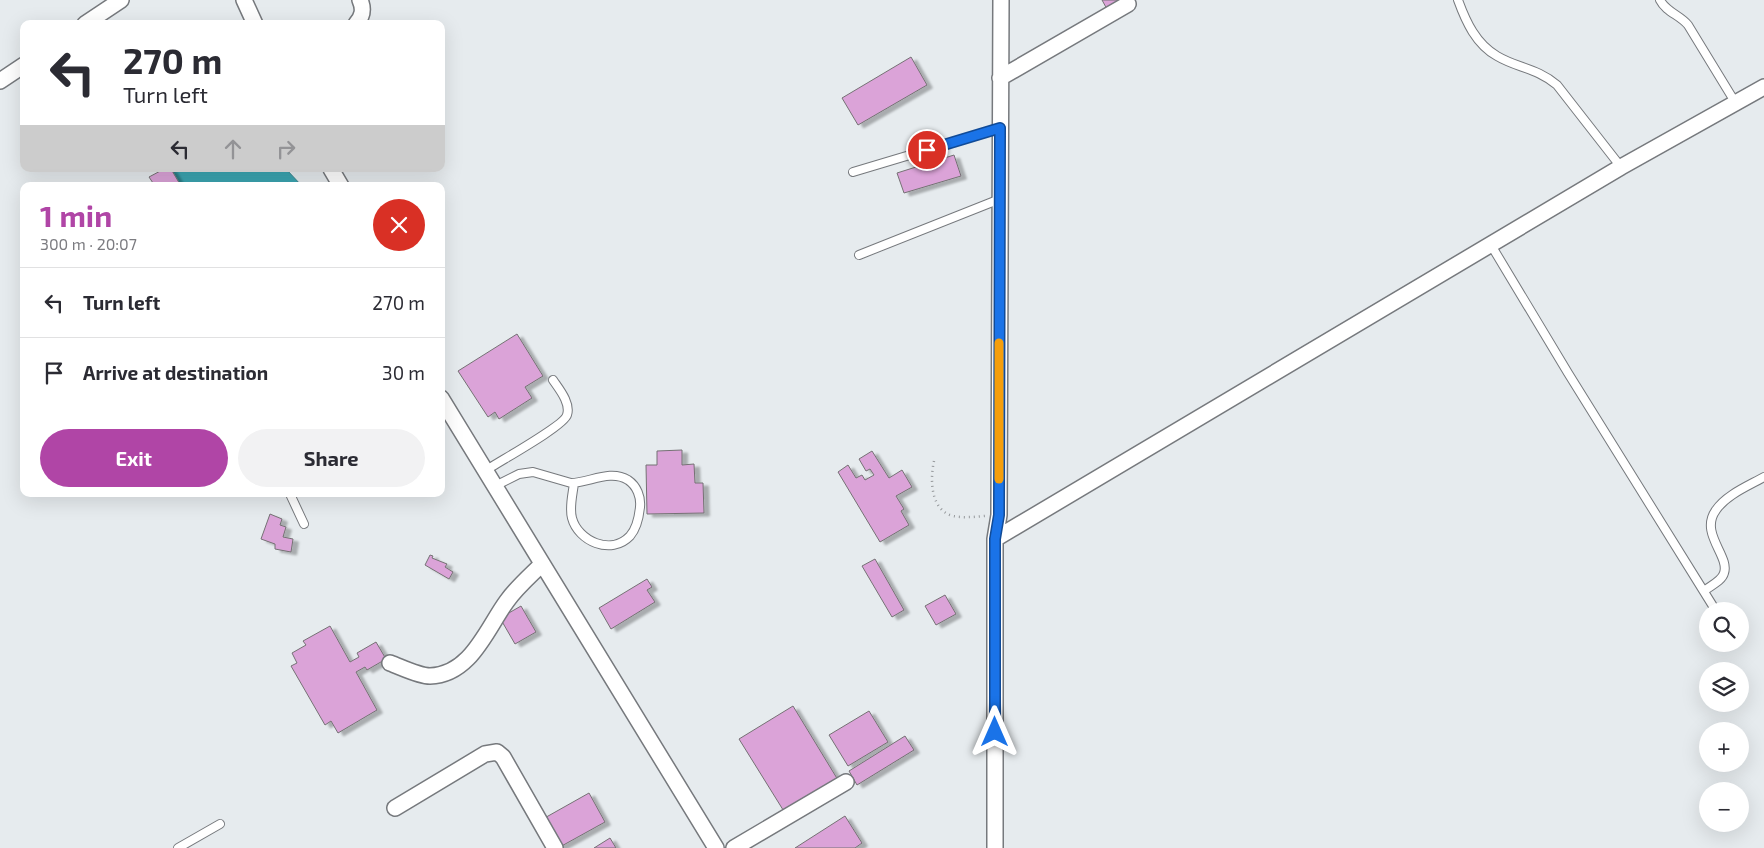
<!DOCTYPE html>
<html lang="en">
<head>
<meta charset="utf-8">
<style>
  body { margin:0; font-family:"Exo 2",sans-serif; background:#f2f2f3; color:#2b2b33; height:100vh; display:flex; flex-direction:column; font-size:19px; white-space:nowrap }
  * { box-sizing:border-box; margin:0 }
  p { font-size:16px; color:#7c7c81 }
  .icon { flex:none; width:28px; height:28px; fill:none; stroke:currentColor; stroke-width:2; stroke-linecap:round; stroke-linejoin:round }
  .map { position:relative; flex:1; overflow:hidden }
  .side { position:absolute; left:20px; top:182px; width:425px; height:315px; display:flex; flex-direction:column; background:#fff; border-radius:10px; box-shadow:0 5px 20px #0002 }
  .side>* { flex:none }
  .guide { position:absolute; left:20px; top:20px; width:425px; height:152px; border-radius:10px; box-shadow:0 5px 20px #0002; background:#fff; color:#2b2b33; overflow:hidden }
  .fabs { position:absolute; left:1699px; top:602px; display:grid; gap:10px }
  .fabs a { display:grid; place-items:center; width:50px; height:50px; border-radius:50%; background:#fff; box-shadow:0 5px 20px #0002; font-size:25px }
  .pin { position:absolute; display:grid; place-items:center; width:42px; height:42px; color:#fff; margin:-21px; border:2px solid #fff; border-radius:50%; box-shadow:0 1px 5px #0007 }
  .me { position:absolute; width:55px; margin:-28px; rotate:0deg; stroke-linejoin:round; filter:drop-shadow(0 0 4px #0008) }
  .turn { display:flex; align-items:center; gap:18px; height:105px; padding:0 20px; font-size:22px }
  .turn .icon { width:65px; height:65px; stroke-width:2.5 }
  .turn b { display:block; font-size:35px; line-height:42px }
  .lanes { display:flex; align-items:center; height:48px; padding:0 20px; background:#0003; justify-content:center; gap:25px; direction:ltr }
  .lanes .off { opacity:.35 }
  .round { display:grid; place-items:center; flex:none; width:52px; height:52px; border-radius:26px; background:#f2f2f3 }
  .summary { display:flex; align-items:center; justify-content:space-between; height:85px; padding:0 20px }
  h1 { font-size:30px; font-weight:700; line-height:38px; color:#b045a6 }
  .primary-button { display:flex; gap:10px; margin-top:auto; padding:10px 20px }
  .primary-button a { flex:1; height:58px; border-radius:30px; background:#b045a6; color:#fff; font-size:20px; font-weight:700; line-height:58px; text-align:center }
  .primary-button a+a { background:#f2f2f3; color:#2b2b33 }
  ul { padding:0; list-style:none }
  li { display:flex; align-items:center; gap:15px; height:70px; padding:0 20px; border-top:1px solid #e1e1e2 }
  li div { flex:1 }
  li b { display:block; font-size:19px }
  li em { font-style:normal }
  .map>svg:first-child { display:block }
  .water { fill:#3ba5b1; stroke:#3a848d }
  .building { fill:#dba3d8; stroke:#757174; filter:url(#shadow) }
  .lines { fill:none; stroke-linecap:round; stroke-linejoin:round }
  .lane-casing { stroke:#76797d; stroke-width:10 }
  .street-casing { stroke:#76797d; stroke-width:18 }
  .path { stroke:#95989b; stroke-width:2.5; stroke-dasharray:1 4; stroke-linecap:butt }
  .lane { stroke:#fff; stroke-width:8 }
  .street { stroke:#fff; stroke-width:15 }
  .route-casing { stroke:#114b97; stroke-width:12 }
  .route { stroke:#1a73e8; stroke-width:9 }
  .slow { stroke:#f59e0b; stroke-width:9 }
</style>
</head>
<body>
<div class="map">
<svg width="1764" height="848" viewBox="0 0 1764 848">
  <defs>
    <filter id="shadow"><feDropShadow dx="5.5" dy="3" stdDeviation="1" flood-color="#0004"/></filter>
  </defs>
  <rect width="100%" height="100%" fill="#e6ebee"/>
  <!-- water -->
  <path class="water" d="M178,169H286L302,186H173L168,177Z"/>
  <!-- building -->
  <path class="building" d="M1102,0H1127L1108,11Z
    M911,57L927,85L858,125L842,98Z
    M954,155L961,176L904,193L897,173Z
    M164,169H171L181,186H155L149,177Z
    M517,334L543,376L525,387L532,398L499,419L495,412L488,417L458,371Z
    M682,450V465L694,464L695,483H703L704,513L647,514L646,465H657V451Z
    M872,451L889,478L902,470L912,487L896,496L904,509L901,511L909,525L880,542L838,472L848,465L856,478L862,475L865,480L874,475L870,469L866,471L859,459Z
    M270,514L282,519L280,525L286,527L283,537L293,539L291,552L275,549V544L261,539Z
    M430,555L433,556L432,558L447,564L445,567L453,572L449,579L425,565Z
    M875,559L904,610L892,617L862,566Z
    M647,579L652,587L647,590L655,602L611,629L599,608Z
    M945,595L956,614L936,625L925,606Z
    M521,606L536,632L515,644L500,618Z
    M330,626L350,662L359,657L357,653L376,642L386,659L367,670L365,667L356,672L377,710L338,733L331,721L325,725L291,666L297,663L292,653L306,645L303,641Z
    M793,706L838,780L785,813L739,739Z
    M869,711L888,742L848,766L829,735Z
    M905,736L914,750L857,785L849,771Z
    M589,793L605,822L558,848L541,820Z
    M845,816L862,843L855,848H795Z
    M610,838L616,848H594Z"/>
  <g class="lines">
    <defs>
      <path id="lane" d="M1458,0C1466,22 1476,44 1497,56C1517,68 1537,68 1557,85L1621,167
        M1660,0C1666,12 1680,15 1688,25L1735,102
        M853,172L1000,128
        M1491,245L1568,373L1716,611
        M859,255L1000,199
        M485,471C498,462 564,426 567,415C571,403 559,389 553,380
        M495,486L519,474L533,472L571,483C589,483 610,469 628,480C637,486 641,497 640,507C639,517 637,528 630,536C611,556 578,541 572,518C569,507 573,493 574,483
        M290,494L304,524
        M1704,591C1710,586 1722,581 1724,573C1730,556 1699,533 1716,510C1726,495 1748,486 1764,477
        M178,848L220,824"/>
      <path id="street" d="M244,0L255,24
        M85,24L121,0
        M356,24C363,16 364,9 360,0
        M1000,78L1128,4
        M0,81L24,65
        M331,169L341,186
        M441,398L716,848
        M995,539L1621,167L1764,87
        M390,663C401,667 419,676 430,676C471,675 487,628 507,601C517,587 530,576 542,564
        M395,808L485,754L497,752L503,757L555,848
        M734,848L846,782
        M995,848V539L999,515L1001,0"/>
    </defs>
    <!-- lane casing -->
    <use href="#lane" class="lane-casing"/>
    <!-- street casing -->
    <use href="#street" class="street-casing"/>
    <!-- path -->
    <path class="path" d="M934,461C930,479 930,510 953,516C963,518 974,517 985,516"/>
    <!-- lane -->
    <use href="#lane" class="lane"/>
    <!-- street -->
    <use href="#street" class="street"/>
  </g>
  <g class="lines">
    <defs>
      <path id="route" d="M927,150L1000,128L999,515L995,539V732"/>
    </defs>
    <!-- route casing -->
    <use href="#route" class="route-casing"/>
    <!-- route -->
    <use href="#route" class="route"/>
    <!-- slow -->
    <path class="slow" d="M999,479V343"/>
  </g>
</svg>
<div class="fabs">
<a><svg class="icon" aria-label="search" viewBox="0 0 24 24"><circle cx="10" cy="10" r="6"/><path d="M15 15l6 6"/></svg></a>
<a><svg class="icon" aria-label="layers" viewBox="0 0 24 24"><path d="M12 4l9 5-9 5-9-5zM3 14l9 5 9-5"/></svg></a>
<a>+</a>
<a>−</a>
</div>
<div class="pin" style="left:927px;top:150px;background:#d93025"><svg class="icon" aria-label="arrive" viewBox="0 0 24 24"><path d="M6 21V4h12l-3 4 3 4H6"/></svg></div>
<svg class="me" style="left:995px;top:732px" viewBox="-20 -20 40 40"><path d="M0-17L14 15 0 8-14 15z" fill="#1a73e8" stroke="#fff" stroke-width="4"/></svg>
<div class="guide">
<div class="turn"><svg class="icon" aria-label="left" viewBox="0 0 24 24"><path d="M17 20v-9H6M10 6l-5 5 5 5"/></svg><div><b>270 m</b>Turn left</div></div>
<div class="lanes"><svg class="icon" aria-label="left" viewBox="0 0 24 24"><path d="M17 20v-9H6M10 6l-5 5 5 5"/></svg><svg class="icon off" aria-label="ahead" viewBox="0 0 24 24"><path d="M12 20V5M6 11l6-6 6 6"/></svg><svg class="icon off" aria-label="right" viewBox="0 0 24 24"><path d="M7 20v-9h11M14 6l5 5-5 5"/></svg></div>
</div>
<section class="side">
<div class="summary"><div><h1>1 min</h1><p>300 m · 20:07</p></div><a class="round" style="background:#d93025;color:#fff"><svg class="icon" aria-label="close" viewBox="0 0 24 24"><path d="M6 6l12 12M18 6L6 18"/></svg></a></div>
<ul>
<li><svg class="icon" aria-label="left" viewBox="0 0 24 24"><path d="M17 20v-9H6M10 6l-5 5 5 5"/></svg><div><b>Turn left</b></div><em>270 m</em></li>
<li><svg class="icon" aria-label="arrive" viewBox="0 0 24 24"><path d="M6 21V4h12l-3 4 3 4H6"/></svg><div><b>Arrive at destination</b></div><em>30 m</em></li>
</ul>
<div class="primary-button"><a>Exit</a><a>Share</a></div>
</section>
</div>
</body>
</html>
